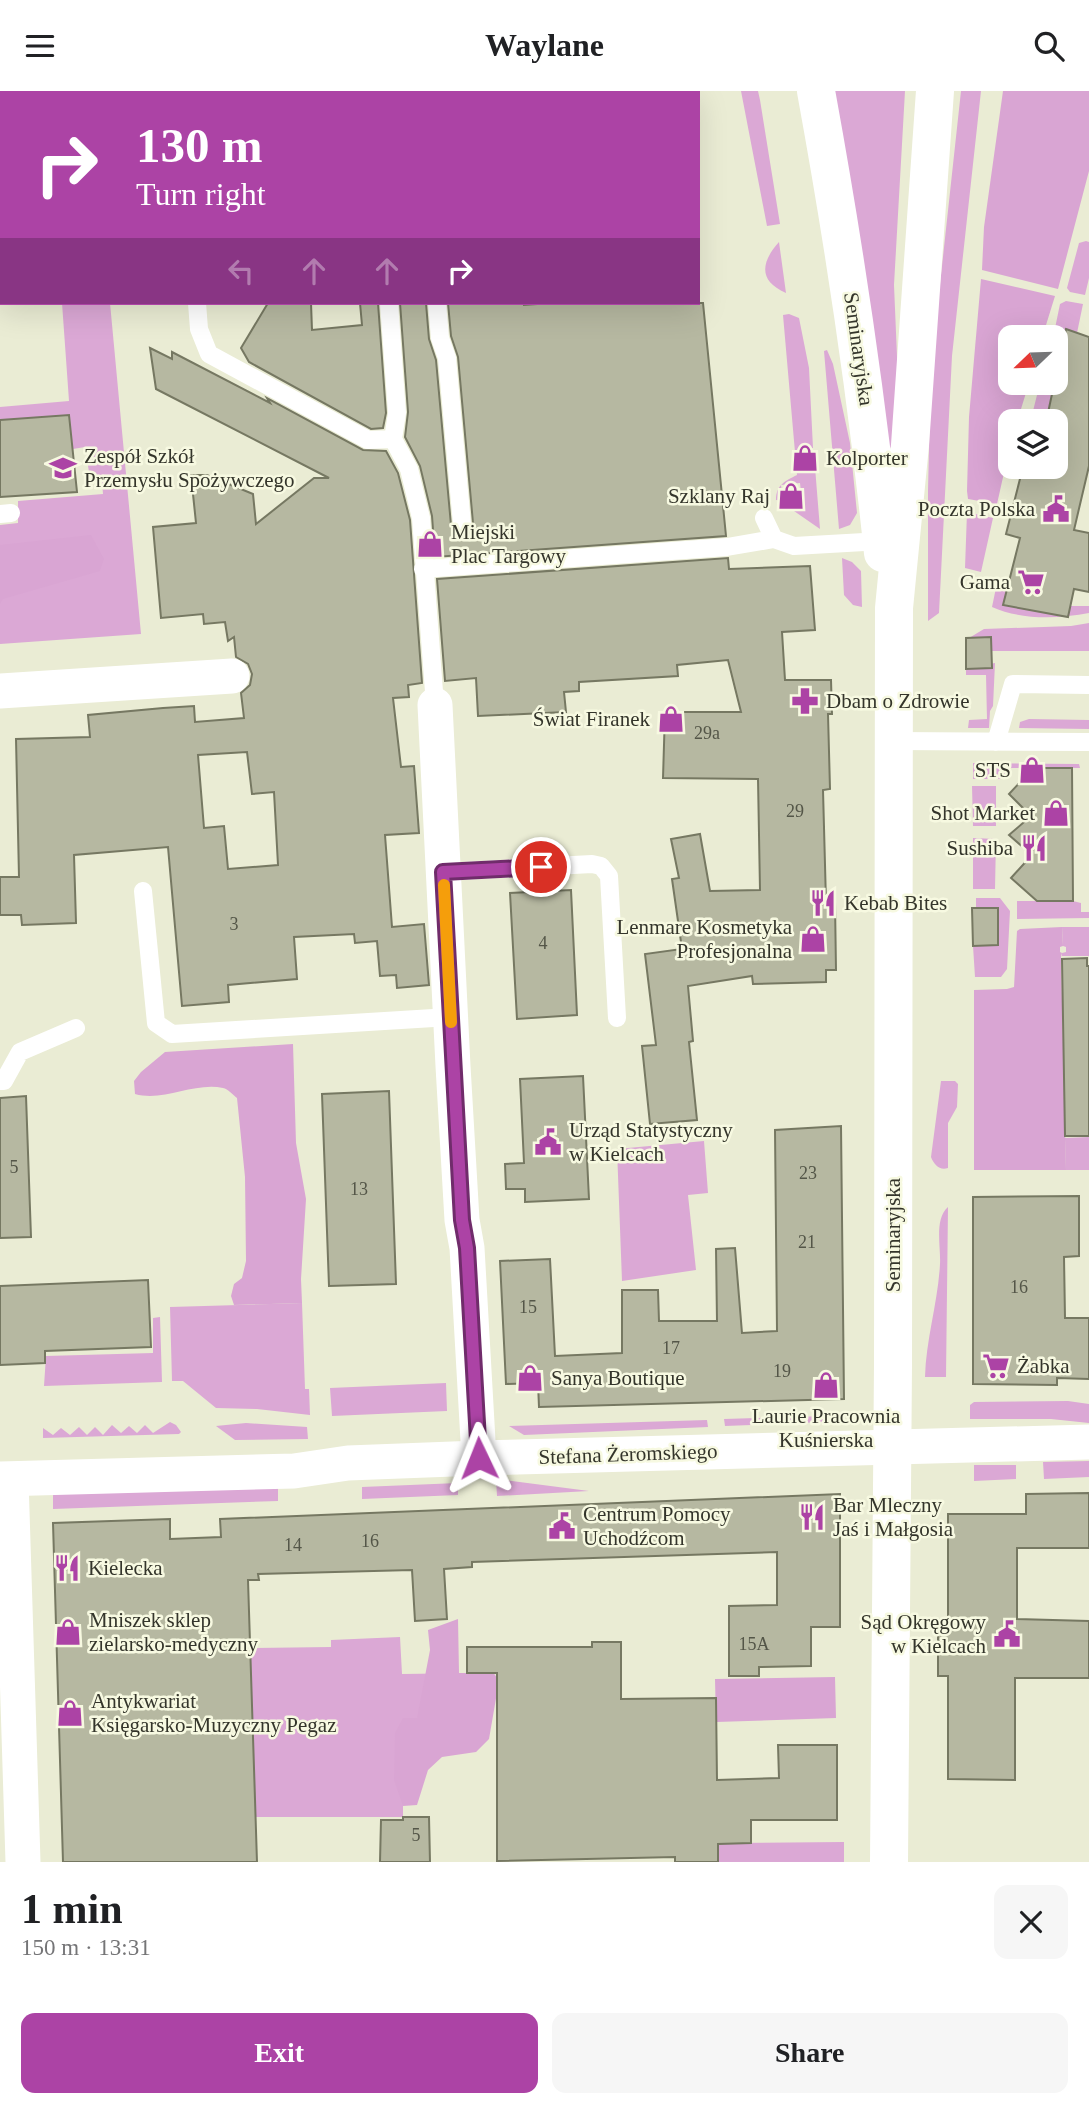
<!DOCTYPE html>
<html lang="en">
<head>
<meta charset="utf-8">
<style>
  body { margin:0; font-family:"Times New Roman",serif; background:#f6f6f6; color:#202124; height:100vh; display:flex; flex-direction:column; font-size:26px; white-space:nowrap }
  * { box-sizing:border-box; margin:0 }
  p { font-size:23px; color:#757577 }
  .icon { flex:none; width:38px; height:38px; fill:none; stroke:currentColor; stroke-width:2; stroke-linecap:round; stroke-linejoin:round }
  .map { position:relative; height:1771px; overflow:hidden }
  .sheet { display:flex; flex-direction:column; background:#fff; flex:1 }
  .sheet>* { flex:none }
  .top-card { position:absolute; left:0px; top:0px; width:700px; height:214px; box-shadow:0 7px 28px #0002; background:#ac43a5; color:#fff; overflow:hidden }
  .needle { width:46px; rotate:247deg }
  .tools { position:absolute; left:998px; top:234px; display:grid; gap:14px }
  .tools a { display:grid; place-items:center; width:70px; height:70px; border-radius:14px; background:#fff; box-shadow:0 7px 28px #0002; font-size:35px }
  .pin { position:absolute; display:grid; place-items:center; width:60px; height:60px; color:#fff; margin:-30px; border:4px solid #fff; border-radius:50%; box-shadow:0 2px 7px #0007 }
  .me { position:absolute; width:77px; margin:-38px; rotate:358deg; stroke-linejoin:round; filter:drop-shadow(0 0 5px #0008) }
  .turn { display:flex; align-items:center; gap:24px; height:147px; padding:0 21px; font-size:32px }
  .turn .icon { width:91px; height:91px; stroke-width:2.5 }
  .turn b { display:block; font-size:49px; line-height:60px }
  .lanes { display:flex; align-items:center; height:66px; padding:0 21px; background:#0003; justify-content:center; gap:35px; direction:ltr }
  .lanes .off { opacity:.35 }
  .round { display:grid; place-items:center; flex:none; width:74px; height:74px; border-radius:14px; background:#f6f6f6 }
  .head { display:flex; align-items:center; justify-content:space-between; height:119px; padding:0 21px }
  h1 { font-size:42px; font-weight:800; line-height:52px }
  .cta { display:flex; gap:14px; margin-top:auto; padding:14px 21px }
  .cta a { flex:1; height:80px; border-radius:14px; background:#ac43a5; color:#fff; font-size:28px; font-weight:800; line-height:80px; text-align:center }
  .cta a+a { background:#f6f6f6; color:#202124 }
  header { display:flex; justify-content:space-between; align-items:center; height:91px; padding:0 21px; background:#fff; font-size:32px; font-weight:800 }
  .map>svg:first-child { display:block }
  .green { fill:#dba8d5 }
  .forest { fill:#d9a5d3 }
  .building { fill:#b6b8a1; stroke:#767862; stroke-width:2; fill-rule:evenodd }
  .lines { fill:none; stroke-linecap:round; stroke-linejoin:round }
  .service { stroke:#fff; stroke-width:18 }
  .minor { stroke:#fff; stroke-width:35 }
  .tertiary { stroke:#fff; stroke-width:38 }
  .route-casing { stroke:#702c6b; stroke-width:18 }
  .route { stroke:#ac43a5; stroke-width:12 }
  .slow { stroke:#f59e0b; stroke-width:12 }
  .labels { text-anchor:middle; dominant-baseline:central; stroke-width:5; stroke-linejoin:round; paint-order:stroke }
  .number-label { font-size:18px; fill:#545648 }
  .street-label { font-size:21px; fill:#34352b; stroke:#f7f9e1 }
  .poi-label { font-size:21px; fill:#34352b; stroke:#f7f9e1; text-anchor:start }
</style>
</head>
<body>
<header><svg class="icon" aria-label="menu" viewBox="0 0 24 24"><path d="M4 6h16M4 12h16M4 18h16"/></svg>Waylane<svg class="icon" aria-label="search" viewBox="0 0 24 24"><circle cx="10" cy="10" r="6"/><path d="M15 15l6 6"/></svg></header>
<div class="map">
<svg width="1089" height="1771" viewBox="0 0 1089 1771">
  <rect width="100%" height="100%" fill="#eaecd4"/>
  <!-- green -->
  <path class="green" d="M741,0H758L760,9L780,133L767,135Z
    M831,0H905L894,194L898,289L893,356L889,357Z
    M961,0H981L952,265L939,522L928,530V399L931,276Z
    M1086,150L1089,151V187L1085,204L1070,201L1067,197L1079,152Z
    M779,151L786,202C758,190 761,171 779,151Z
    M1066,210L1083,213L1077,242L1066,239L1059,269L1055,267V247H1053L1060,213Z
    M62,212H110L141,543L0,553V434L18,432V410L103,403L102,391L89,381L85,356L73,358L69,324L0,329V316L69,310Z
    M789,223L799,227L809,277L813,357L798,359L800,377L815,376L820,438L794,420L803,419L800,392L781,394L783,410L776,409C776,394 785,390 797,384L783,224Z
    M827,259L833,273L850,352L857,422L850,434L839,438L824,260Z
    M1040,292H1054L1046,328L1032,324Z
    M967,421L993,427L981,481L965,477Z
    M842,467L852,471L861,480L862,516L853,514L844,504Z
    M997,492L1008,495L1004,514L1068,526L1070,515H1089V522C1058,528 1021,529 992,516Z
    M1089,532V560H992V546L969,547L984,538L1071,535Z
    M995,572L993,615L990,620L989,637H968L969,629L987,628L986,584H966V577Z
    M1029,628L1089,629V638L1019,637L1020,631Z
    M973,672L1079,673L1080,677H1010L1001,688H973Z
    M972,695H996V735H973Z
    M973,747L996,748L995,798H973Z
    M976,807H1000L1010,820L1007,878L1001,886H975L973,855L998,854V817H976Z
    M1017,810H1073L1081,812V821H1089V827L1017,828Z
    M1062,836H1089V865H1062V862L1066,861V856L1063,855Z
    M941,990H955L958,993L957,1016L948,1032V1077C940,1080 934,1074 931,1066Z
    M1089,1046V1079H1066L1065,1047Z
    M704,1050L708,1102L688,1104L696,1179L622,1190L617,1058Z
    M948,1116L946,1286H925C926,1248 938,1211 940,1173C941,1156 934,1128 948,1116Z
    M302,1212L305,1298H309L310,1324L257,1318L216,1317L183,1290H172L170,1216Z
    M160,1226L162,1291L44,1295L46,1265L153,1262V1227Z
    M446,1292L447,1320L332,1325L330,1297Z
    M1068,1310L1089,1313V1332L1051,1328H970V1314L974,1311Z
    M826,1325L825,1331L725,1335L724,1328Z
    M707,1329L708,1336L524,1344L509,1335Z
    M170,1331L176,1334L181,1341L179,1343L43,1347V1337L53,1344L61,1337L70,1344L79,1336L87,1344L95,1336L103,1344L112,1334L121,1342L129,1335L137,1342L145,1334L153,1342Z
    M246,1332L307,1336L308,1348L235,1349L216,1335Z
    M1089,1370V1386L1044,1388L1043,1371Z
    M974,1374H1016V1388L974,1390Z
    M496,1388L589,1400L497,1405Z
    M458,1392V1404L362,1408V1396Z
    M278,1397V1410L53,1418V1403Z
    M400,1546L402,1583L475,1582L417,1627H403V1726H255L250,1557L331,1556V1549Z
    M844,1751V1771H718V1752Z"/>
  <!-- forest -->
  <path class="forest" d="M1003,0H1089V80L1058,198L982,179L984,136Z
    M981,188L1055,205L1042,247H1010V292H1029L1017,331H1010V355L997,413L968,408L967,400L969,326Z
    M91,444L104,468L100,480L3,508L0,513V454Z
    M1062,836L1063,855L1060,856V861L1062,862L1061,866L1066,1079H974V899L1007,898L1014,896L1017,840L1020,838Z
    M293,953L296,1052L306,1108L301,1188L302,1212L234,1214L231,1205L234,1193L242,1187L246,1170L245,1086L237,1007C233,1004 228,998 223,997C194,991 164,1011 135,1003L134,990L141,981L165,961Z
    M458,1528L459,1582H475L491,1578L499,1590L489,1648L476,1661L442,1666L428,1679L417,1714L403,1715L394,1689L395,1642L403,1627H417L430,1559L428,1539Z
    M835,1586L836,1627L716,1631L715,1588Z"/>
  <!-- building -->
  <path class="building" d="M268,212H311L312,239L362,234L360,212H378L386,322L383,337L371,338L249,271L241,257Z
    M400,212H426L429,248L436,269L451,434L453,440L462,444L469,442L473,432L458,266L451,245L448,212H524V214L552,212H703L726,445L435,466L432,425L420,375L405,346L408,321Z
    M1066,238L1089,246V375L1074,439L1089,442V501L1074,498L1068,526L1003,514L1020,447L1006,443L1023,376H1055V331H1046Z
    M150,257L172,268V261L270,312L267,307L363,359L386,360L398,382L410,429L422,592L408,594L409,606L393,607L401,676L414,675L419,742L385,744L392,836L424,833L429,894L397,897L396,884L380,885L377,850L355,852L354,843L294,846L297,888L228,894L229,911L182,915L168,756L74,764L76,832L22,834L21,824H0V786H19L16,648L90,646L88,624L163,617L194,615L195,631L244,627L241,602L250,594L252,583L248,573L236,566L234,546L228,550L225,531L204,533L203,523L161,527L153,436L196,432L191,384H207L253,403L256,433L314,387H329L156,298ZM247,661L252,703L274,701L278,774L228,778L224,735L204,737L198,664Z
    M69,324L77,401L0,406V329Z
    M728,467L729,478L810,475L815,539L782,541L785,589H831L832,623H828L830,698L823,699L826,811H835L836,879H826V891L753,893L752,885L688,895L693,950L689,951L697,1029L650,1033L642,955L656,954L645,863L682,858L672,788L679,787L671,748L700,743L710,800L760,799L758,688L663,687L665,621H741L728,569L677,574L678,585L579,591V600L564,601L566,621L478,625L476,587L445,590L437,488Z
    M991,546L992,577L966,578V547Z
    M1023,677H1072L1073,810H1037L1011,787L1032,764L1009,744L1031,725L1009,703L1023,688Z
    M571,799L577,924L517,928L510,802Z
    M972,817H998V854L973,855Z
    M1087,867V875H1089V1045H1065L1062,868Z
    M583,985L589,1108L525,1111V1098H506L505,1073L524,1072L520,988Z
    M389,1000L396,1193L329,1195L322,1003Z
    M26,1005L31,1146L0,1147V1007Z
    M841,1035L844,1308L539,1316L538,1292L506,1293L500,1170L550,1168L555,1265L622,1262V1199H658L659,1230H717L716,1158L735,1157L742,1242L777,1240L775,1039Z
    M1079,1105V1165L1064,1166L1065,1227H1089V1288L1057,1287V1294L973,1293V1106Z
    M148,1189L151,1256L45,1260V1272L0,1274V1195Z
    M1089,1402V1457H1017V1528L1089,1530V1587H1015V1689L948,1688V1585H938V1528L948,1529V1423H1026V1403Z
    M840,1403V1536H811V1575L759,1576V1585H729V1515L777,1514V1461L472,1471V1476L444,1478L447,1528L415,1530L412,1479L258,1483L259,1489H248L257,1771H63L53,1432L170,1428V1448L221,1446L220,1428Z
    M592,1551H621V1608L716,1607L717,1689L779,1687L778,1654H837V1729H751V1752L718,1753V1771H675V1766L497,1770V1582H467V1556H592Z
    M403,1726H429L430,1771H380L381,1729H403Z"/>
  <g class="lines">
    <!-- service -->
    <path class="service" d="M180,0L181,2
      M372,0V2
      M600,2L619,0
      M197,212L199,238L209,263L368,349L393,348L409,378L421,427L435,614
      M389,212L397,322L393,348
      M437,212L440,247L447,267L462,433
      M0,423L11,422
      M764,427L774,448L794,455L882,450
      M423,478L727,456L774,448
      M894,650L1089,651
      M996,651L1013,593L1089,594
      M443,781L592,773L601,775L609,785L617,927
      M143,800L156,932L172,943L450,926
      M0,990H4L20,961L76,937"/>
    <!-- minor -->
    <path class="minor" d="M0,600L232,585
      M435,614L453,975L462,1129L467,1157L479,1367
      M0,1388L294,1380L348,1372L479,1367L1089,1351
      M11,1388L23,1771"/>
    <!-- tertiary -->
    <path class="tertiary" d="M816,0C844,153 867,307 883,462
      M889,1771L893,1273L894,517L910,354L935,0"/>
  </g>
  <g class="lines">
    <defs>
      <path id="route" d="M479,1367L467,1157L462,1129L443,781L541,776"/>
    </defs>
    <!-- route casing -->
    <use href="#route" class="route-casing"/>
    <!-- route -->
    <use href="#route" class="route"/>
    <!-- slow -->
    <path class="slow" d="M444,794L451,931"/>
  </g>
  <!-- icons -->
  <defs>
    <symbol id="shop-bare" viewBox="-9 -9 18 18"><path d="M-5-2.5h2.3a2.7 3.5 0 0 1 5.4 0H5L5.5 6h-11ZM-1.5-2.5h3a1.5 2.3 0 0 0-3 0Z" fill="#ac43a5" stroke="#f7f9e1" stroke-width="2.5" paint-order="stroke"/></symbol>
    <symbol id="school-bare" viewBox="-9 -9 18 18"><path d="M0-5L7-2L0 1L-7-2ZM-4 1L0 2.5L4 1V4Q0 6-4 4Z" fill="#ac43a5" stroke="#f7f9e1" stroke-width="2.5" paint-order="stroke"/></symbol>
    <symbol id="civic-bare" viewBox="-9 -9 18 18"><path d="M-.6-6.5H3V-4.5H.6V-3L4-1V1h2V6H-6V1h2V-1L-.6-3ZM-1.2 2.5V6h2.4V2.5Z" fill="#ac43a5" stroke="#f7f9e1" stroke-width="2.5" paint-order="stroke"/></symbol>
    <symbol id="supermarket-bare" viewBox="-9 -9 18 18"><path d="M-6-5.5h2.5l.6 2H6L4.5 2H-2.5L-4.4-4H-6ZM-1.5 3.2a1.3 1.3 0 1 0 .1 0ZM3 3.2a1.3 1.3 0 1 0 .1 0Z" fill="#ac43a5" stroke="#f7f9e1" stroke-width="2.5" paint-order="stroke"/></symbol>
    <symbol id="pharmacy-bare" viewBox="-9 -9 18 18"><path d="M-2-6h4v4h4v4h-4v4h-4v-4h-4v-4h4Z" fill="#ac43a5" stroke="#f7f9e1" stroke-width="2.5" paint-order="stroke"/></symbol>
    <symbol id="restaurant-bare" viewBox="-9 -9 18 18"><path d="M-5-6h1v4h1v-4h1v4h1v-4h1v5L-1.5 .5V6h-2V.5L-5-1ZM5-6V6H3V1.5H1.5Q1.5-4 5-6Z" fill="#ac43a5" stroke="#f7f9e1" stroke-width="2.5" paint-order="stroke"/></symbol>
  </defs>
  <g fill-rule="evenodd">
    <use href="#shop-bare" x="786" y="348" width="38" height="38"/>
    <use href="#school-bare" x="44" y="358" width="38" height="38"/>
    <use href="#shop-bare" x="772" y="386" width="38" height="38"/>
    <use href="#civic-bare" x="1037" y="399" width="38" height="38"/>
    <use href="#shop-bare" x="411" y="434" width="38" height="38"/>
    <use href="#supermarket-bare" x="1012" y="472" width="38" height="38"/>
    <use href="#pharmacy-bare" x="786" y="591" width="38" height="38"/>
    <use href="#shop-bare" x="652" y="609" width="38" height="38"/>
    <use href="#shop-bare" x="1013" y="660" width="38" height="38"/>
    <use href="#shop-bare" x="1037" y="703" width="38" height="38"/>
    <use href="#restaurant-bare" x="1015" y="738" width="38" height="38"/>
    <use href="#restaurant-bare" x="804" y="793" width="38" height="38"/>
    <use href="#shop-bare" x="794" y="829" width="38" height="38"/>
    <use href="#civic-bare" x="529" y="1032" width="38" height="38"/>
    <use href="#supermarket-bare" x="977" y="1256" width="38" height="38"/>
    <use href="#shop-bare" x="511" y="1268" width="38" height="38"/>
    <use href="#shop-bare" x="807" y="1275" width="38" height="38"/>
    <use href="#restaurant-bare" x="793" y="1407" width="38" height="38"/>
    <use href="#civic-bare" x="543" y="1416" width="38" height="38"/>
    <use href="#restaurant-bare" x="48" y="1458" width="38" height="38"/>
    <use href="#shop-bare" x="49" y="1522" width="38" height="38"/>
    <use href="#civic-bare" x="988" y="1524" width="38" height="38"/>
    <use href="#shop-bare" x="51" y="1603" width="38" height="38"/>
  </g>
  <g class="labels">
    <!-- number labels -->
    <g class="number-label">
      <text x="707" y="642">29a</text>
      <text x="795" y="720">29</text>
      <text x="234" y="833">3</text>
      <text x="543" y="852">4</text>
      <text x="14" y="1076">5</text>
      <text x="808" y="1082">23</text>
      <text x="359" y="1098">13</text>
      <text x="807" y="1151">21</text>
      <text x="1019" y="1196">16</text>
      <text x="528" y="1216">15</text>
      <text x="671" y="1257">17</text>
      <text x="782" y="1280">19</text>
      <text x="370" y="1450">16</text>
      <text x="293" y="1454">14</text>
      <text x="754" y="1553">15A</text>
      <text x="416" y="1744">5</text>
    </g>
    <!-- street labels -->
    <g class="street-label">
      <text transform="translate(859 258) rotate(82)">Seminaryjska</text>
      <text transform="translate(893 1144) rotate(-90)">Seminaryjska</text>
      <text transform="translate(628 1363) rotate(-2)">Stefana Żeromskiego</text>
    </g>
    <!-- poi labels -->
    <g class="poi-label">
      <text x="84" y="365">Zespół Szkół<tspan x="84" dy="24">Przemysłu Spożywczego</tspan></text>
      <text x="826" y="367">Kolporter</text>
      <text x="770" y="405" text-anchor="end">Szklany Raj</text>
      <text x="1035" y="418" text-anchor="end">Poczta Polska</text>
      <text x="451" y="441">Miejski<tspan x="451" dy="24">Plac Targowy</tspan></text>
      <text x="1010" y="491" text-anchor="end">Gama</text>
      <text x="826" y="610">Dbam o Zdrowie</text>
      <text x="650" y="628" text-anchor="end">Świat Firanek</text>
      <text x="1011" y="679" text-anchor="end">STS</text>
      <text x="1035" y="722" text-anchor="end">Shot Market</text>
      <text x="1013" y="757" text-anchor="end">Sushiba</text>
      <text x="844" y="812">Kebab Bites</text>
      <text x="792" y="836" text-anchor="end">Lenmare Kosmetyka<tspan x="792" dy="24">Profesjonalna</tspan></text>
      <text x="569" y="1039">Urząd Statystyczny<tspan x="569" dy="24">w Kielcach</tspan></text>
      <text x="1017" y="1275">Żabka</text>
      <text x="551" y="1287">Sanya Boutique</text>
      <text x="826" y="1325" text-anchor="middle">Laurie Pracownia<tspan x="826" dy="24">Kuśnierska</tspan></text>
      <text x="833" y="1414">Bar Mleczny<tspan x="833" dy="24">Jaś i Małgosia</tspan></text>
      <text x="583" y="1423">Centrum Pomocy<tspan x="583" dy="24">Uchodźcom</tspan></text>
      <text x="88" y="1477">Kielecka</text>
      <text x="89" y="1529">Mniszek sklep<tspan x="89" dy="24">zielarsko-medyczny</tspan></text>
      <text x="986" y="1531" text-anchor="end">Sąd Okręgowy<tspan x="986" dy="24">w Kielcach</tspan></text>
      <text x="91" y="1610">Antykwariat<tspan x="91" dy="24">Księgarsko-Muzyczny Pegaz</tspan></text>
    </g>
  </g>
</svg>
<div class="tools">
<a><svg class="needle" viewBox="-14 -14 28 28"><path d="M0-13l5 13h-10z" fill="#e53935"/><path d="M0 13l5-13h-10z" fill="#757577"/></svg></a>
<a><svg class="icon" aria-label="layers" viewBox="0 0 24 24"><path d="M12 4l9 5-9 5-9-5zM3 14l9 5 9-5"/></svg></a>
</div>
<div class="pin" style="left:541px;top:776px;background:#d93025"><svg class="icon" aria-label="arrive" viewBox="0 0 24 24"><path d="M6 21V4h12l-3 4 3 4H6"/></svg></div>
<svg class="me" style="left:479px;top:1367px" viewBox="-20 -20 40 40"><path d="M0-17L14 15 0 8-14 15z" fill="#ac43a5" stroke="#fff" stroke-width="4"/></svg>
<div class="top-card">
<div class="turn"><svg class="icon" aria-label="right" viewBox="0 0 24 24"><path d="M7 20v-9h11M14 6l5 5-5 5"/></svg><div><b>130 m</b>Turn right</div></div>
<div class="lanes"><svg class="icon off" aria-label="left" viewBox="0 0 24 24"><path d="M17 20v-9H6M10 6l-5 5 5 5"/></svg><svg class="icon off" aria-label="ahead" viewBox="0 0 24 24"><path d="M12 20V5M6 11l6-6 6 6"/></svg><svg class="icon off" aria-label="ahead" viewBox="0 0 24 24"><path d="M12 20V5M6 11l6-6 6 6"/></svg><svg class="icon" aria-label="right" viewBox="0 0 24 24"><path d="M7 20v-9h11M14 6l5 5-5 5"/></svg></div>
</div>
</div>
<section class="sheet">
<div class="head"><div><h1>1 min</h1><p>150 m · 13:31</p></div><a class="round"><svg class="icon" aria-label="close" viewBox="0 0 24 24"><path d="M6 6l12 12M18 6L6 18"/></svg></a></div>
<div class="cta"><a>Exit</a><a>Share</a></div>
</section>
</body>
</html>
